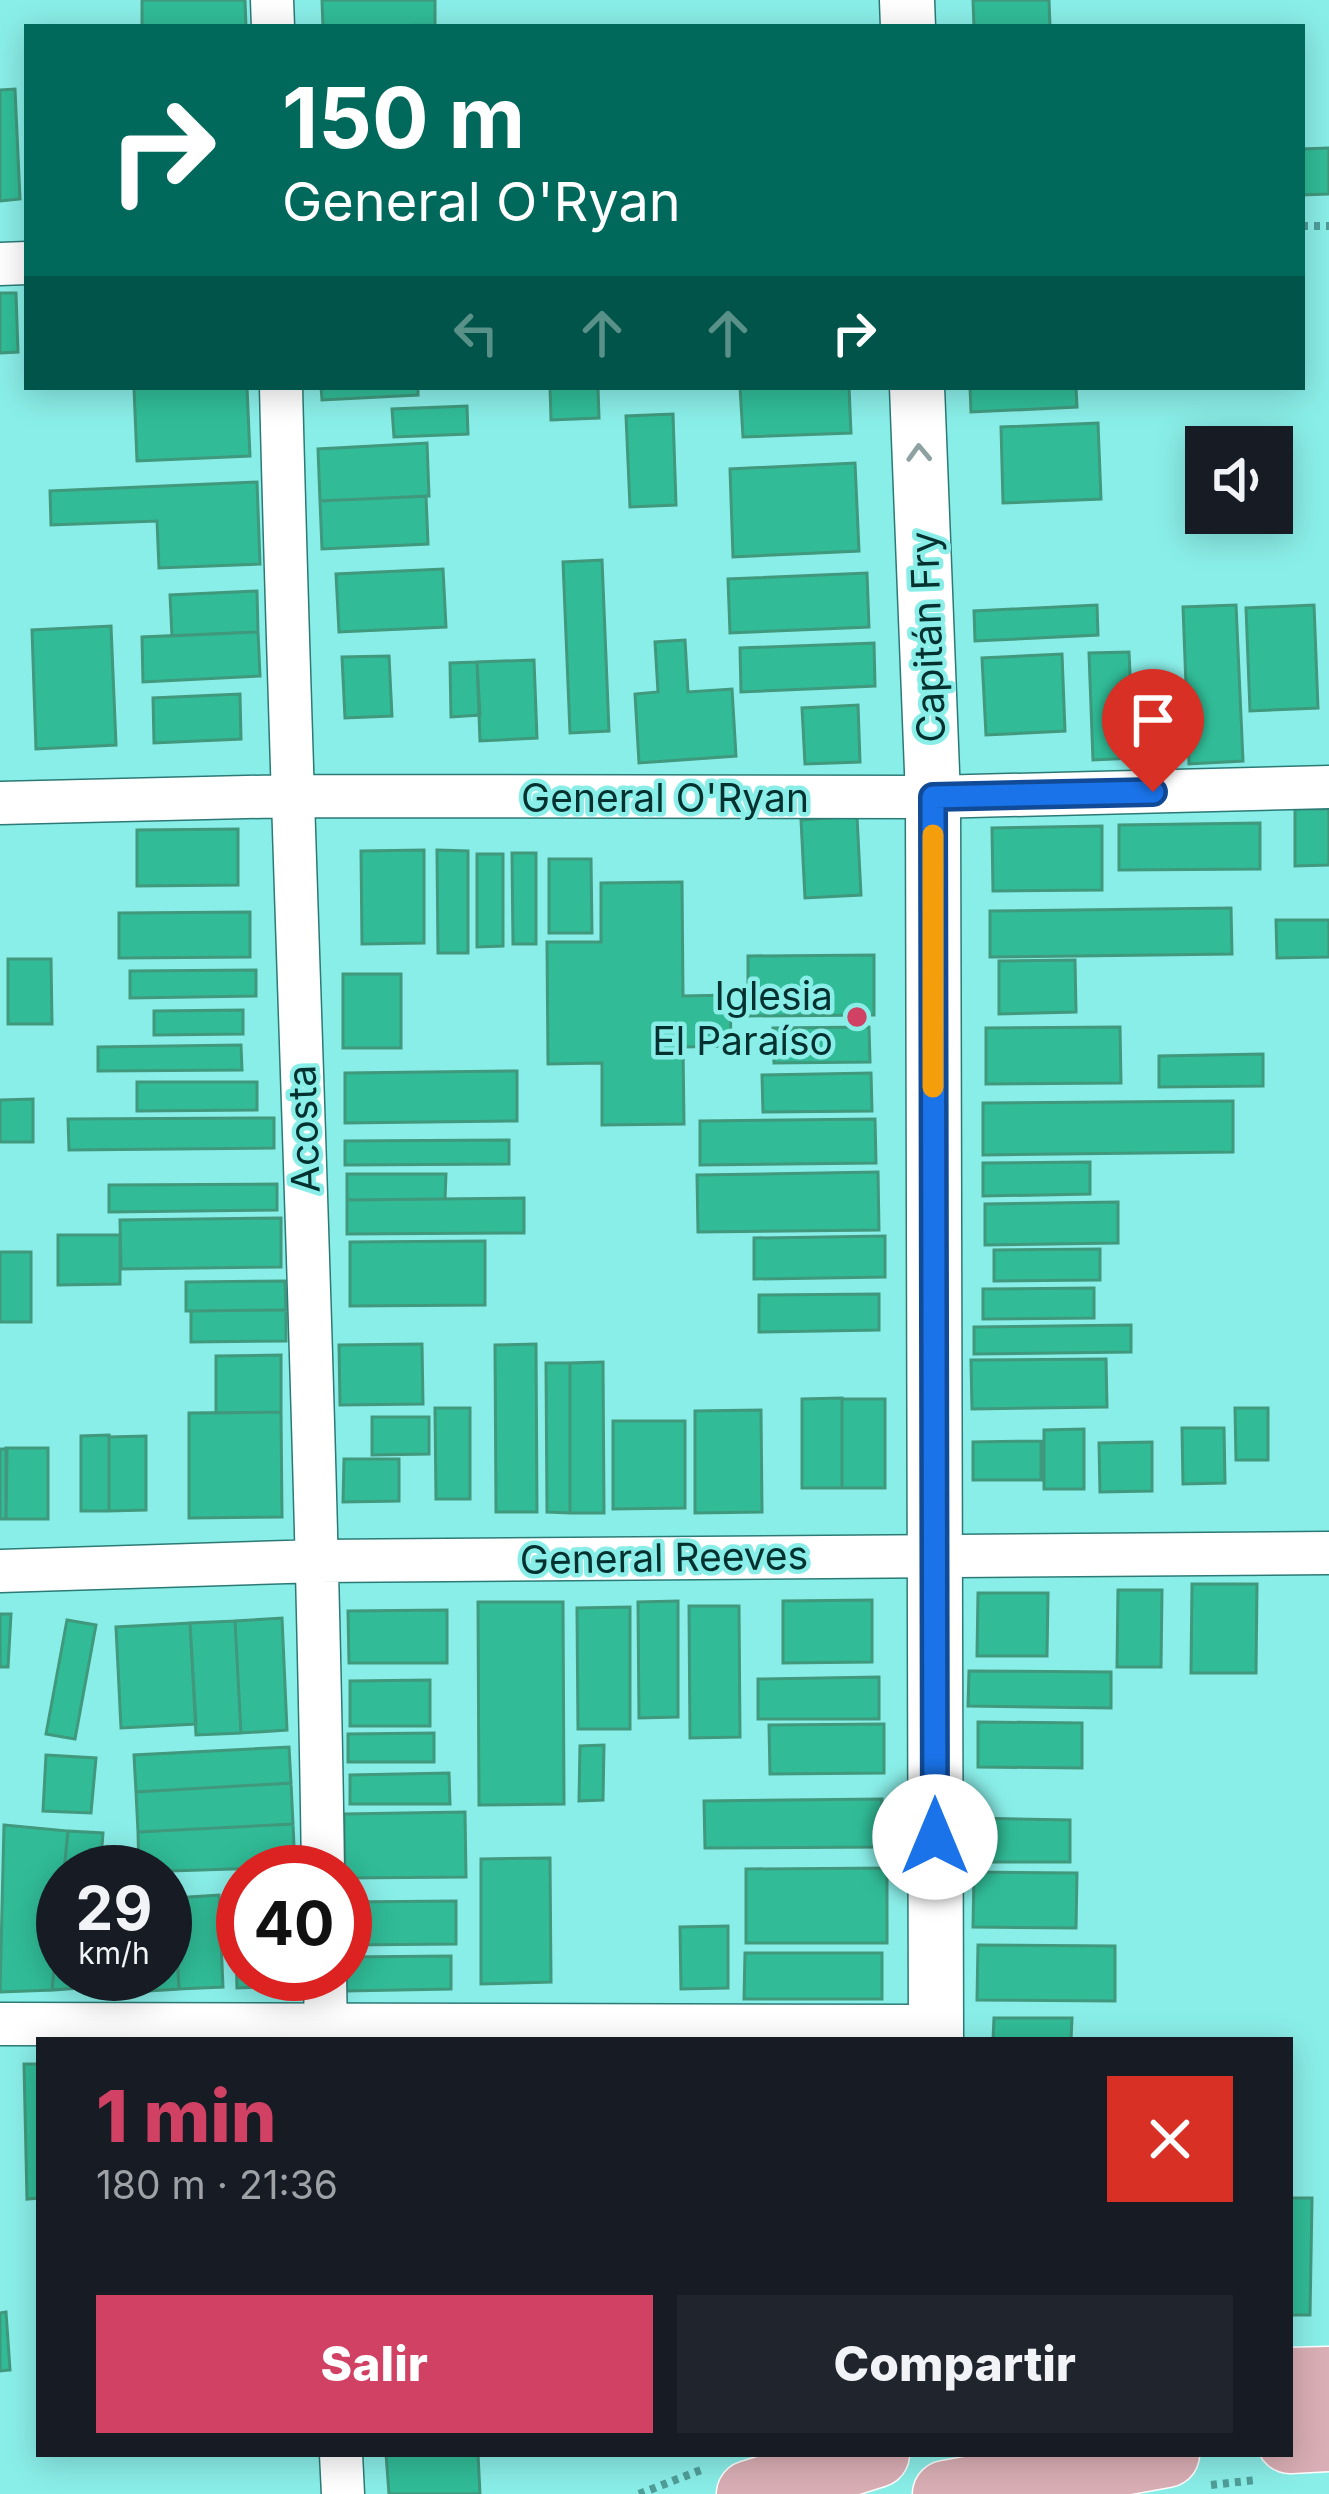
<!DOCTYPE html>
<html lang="es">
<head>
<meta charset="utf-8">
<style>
  body { margin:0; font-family:Inter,sans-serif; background:#20242c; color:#f1f3f6; height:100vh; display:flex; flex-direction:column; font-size:45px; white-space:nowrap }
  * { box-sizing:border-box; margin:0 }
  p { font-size:39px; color:#9ea1a6 }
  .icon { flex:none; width:66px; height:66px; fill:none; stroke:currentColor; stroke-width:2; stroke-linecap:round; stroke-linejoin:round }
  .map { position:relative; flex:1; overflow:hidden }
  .sheet { position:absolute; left:36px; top:2037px; width:1257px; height:420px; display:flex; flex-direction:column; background:#171b24; border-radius:0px; box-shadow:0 6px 30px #0003 }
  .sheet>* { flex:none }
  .banner { position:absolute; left:24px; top:24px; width:1281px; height:366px; border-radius:0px; box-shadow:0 6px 30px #0003; background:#00695c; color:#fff; overflow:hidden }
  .buttons { position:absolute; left:1185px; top:426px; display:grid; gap:24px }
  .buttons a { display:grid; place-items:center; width:108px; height:108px; border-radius:0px; background:#171b24; box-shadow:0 6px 30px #0003; font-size:60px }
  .speed { position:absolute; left:36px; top:1845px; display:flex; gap:24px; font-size:60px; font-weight:700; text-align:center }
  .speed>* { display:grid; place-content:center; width:156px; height:156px; border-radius:50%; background:#171b24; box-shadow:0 6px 30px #0003; line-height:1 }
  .speed small { font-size:30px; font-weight:400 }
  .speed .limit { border:18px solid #d22; background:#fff; color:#111 }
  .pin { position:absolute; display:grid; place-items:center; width:102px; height:102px; color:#fff; margin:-123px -51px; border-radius:50% 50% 50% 0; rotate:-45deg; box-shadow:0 0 12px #0007 }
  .pin .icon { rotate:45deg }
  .me { position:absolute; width:132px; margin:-66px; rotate:0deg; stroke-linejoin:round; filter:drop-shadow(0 0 9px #0008) }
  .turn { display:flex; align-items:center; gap:42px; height:252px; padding:0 60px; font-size:54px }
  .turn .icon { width:156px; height:156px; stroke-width:2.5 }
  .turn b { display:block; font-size:84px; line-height:102px }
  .lanes { display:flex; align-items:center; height:114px; padding:0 60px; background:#0003; justify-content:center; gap:60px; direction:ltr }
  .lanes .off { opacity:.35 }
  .round { display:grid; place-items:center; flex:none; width:126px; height:126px; border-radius:0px; background:#20242c }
  .head { display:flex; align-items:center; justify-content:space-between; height:204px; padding:0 60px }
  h1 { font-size:72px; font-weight:800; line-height:90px; color:#d04163 }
  .action { display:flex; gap:24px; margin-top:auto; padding:24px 60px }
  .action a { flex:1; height:138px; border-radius:0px; background:#d04163; color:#fff; font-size:48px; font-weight:800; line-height:138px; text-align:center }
  .action a+a { background:#20242c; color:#f1f3f6 }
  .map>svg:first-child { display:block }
  .building { fill:#31bc97; stroke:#40987d; stroke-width:3 }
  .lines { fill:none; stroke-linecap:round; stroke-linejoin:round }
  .minor-casing { stroke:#2b7a76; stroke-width:45 }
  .tertiary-casing { stroke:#2b7a76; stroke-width:57 }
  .primary-casing { stroke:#fff; stroke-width:69 }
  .path { stroke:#509e99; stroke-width:8; stroke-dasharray:6 6; stroke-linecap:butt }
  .minor { stroke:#fff; stroke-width:42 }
  .tertiary { stroke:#fff; stroke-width:54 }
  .primary { stroke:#d9aeb4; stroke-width:66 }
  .oneway { stroke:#8da2a1 }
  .route-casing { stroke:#114b97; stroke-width:30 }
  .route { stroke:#1a73e8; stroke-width:21 }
  .slow { stroke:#f59e0b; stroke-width:21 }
  .poi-dot { fill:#d04163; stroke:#8aeee8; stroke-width:4.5 }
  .labels { text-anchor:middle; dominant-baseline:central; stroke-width:9; stroke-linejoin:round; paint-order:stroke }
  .street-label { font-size:39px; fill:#02312f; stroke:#8aeee8 }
  .poi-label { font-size:39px; fill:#02312f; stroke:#8aeee8; text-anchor:end }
</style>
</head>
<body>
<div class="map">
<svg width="1329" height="2494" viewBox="0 0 1329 2494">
  <rect width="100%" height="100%" fill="#8aeee8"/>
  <!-- building -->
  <path class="building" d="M142,0H245L246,27H142Z
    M322,0H435V25L323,27Z
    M973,0H1049L1050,27H974Z
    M15,89L20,199L0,201V90Z
    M1329,148V194L1302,195V149Z
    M0,293H16L18,352L0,353Z
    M247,387L250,456L137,461L134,388Z
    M321,387H418V395L322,400Z
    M550,387H598L599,418L551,420Z
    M740,387H849L851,433L743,437Z
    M970,387H1076L1077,407L971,412Z
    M467,406L468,434L394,437L392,409Z
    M673,414L676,505L630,507L626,416Z
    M1098,423L1101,499L1003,503L1001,427Z
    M427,443L429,496L320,501L318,449Z
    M855,463L859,551L733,557L730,469Z
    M257,482L260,564L159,568L157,521L51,525L50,491Z
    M426,496L428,544L322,549L320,501Z
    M602,560L609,731L570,733L563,562Z
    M443,569L446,627L339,632L336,574Z
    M867,573L869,627L730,633L728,579Z
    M257,591L258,632L172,636L170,595Z
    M1097,605L1098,635L975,641L974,611Z
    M1236,605L1243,761L1189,764L1183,607Z
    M1314,605L1318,708L1250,711L1246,608Z
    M111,626L116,745L36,749L32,630Z
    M258,632L260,676L143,682L142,637Z
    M685,640L688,692L732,689L736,756L639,763L635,694L658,692L655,642Z
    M874,643L875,686L741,692L740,648Z
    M1129,652L1134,758L1093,760L1089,653Z
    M1062,654L1065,731L986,735L982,658Z
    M389,656L392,716L345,718L342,657Z
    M534,660L537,738L480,741L477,662Z
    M477,662L480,715L451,717L450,663Z
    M240,694L241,739L154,743L153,698Z
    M858,705L860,762L805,764L802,708Z
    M1295,809H1329V865L1295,866Z
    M857,816L861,895L805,898L801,820Z
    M1260,823V869L1119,870V825Z
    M1102,826V890L993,891L992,828Z
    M238,829V885L137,886V830Z
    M424,850V943L362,944L361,851Z
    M437,850L468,851V953H438Z
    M512,853H536V944H513Z
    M477,854H503V946L477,947Z
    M549,859H591L592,933H549Z
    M682,882L683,996L730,995L731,1046L683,1047L684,1124L602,1125V1063L548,1064L547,942H601V883Z
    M1231,908L1232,954L990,957V911Z
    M250,912V957L119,958V913Z
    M1276,920H1329V957L1277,958Z
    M874,955V1015L748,1016V956Z
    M8,959H51L52,1024H8Z
    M1075,960L1076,1012L999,1014V961Z
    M256,970V996L130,998V971Z
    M343,974H401V1048H343Z
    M243,1010V1034L154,1035V1011Z
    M869,1027L870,1062L774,1063L773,1028Z
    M1120,1027L1121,1083L986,1084V1028Z
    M241,1045L242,1070L98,1071V1047Z
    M1263,1054V1086L1159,1087V1056Z
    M517,1071V1121L345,1123V1073Z
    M871,1073L872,1111L763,1112L762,1075Z
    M137,1082H257V1110L137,1111Z
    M33,1099V1142H0V1100Z
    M1233,1101V1152L983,1155V1103Z
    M274,1118V1148L69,1150L68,1119Z
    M875,1119L876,1163L700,1165V1121Z
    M509,1140V1164L345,1165V1141Z
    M1090,1162V1194L983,1196V1163Z
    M878,1172L879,1230L698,1232L697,1175Z
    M347,1174H446L445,1199L347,1200Z
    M277,1184V1210L109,1212V1185Z
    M524,1198V1233L347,1234V1200Z
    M1118,1202V1243L985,1245V1204Z
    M281,1218V1267L121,1269L120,1220Z
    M58,1235H120V1284L58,1285Z
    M885,1236V1277L754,1279V1238Z
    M485,1241V1305L350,1306V1242Z
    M1100,1249V1280L994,1281V1250Z
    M0,1252H31V1322H0Z
    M285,1281L286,1310L186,1311V1282Z
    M1094,1288V1318L983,1319V1289Z
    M879,1294V1330L759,1332V1295Z
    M286,1310V1341L191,1342V1311Z
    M1131,1325V1352L974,1354V1327Z
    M422,1344L423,1404L340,1405L339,1345Z
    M536,1344L537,1512H496L495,1345Z
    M281,1355V1412L216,1413V1356Z
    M1106,1359L1107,1407L972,1409L971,1360Z
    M603,1362L604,1513H570V1363Z
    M546,1363H570V1513L547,1512Z
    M842,1398V1488H802V1399Z
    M842,1399H885V1488H842Z
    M435,1408H470V1499H436Z
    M1235,1408H1268V1460H1236Z
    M761,1410L762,1512L695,1513V1411Z
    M281,1412L282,1517L189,1518V1413Z
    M372,1417H429V1454L372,1455Z
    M613,1421H685V1508L613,1509Z
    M1182,1428H1224L1225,1483L1183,1484Z
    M1084,1429V1489H1044V1430Z
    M109,1435V1511H81V1436Z
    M146,1436V1510L109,1511V1437Z
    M1041,1441V1480H973V1442Z
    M1152,1442V1491L1100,1492L1099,1443Z
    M6,1448H48V1519H6Z
    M0,1449H7L6,1519H0Z
    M344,1459H399V1501L343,1502Z
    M1192,1584H1257L1256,1673H1191Z
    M1118,1590H1162L1161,1667H1117Z
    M978,1593H1048L1047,1656H977Z
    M872,1600V1662L783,1663V1601Z
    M678,1601V1717L639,1718L638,1602Z
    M478,1602H563L564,1804L479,1805Z
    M689,1606H739L740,1737L690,1738Z
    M630,1607V1729H578L577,1608Z
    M447,1610V1663H349L348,1611Z
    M0,1614H11L8,1667H0Z
    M282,1618L287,1730L241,1733L235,1621Z
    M67,1620L96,1625L75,1739L46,1734Z
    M235,1621L241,1733L196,1735L190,1623Z
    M190,1623L196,1724L121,1728L116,1627Z
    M969,1671L1111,1672V1708L968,1706Z
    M879,1677V1719H758V1679Z
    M430,1680V1726H350V1681Z
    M978,1722L1082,1723V1768L978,1767Z
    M884,1724V1773L770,1774L769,1725Z
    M434,1733V1762H348V1734Z
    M604,1745L603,1800L579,1801L580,1746Z
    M289,1747L291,1783L136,1792L134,1755Z
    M46,1755L96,1758L91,1813L43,1811Z
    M449,1773L450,1804H350V1775Z
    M291,1783L293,1824L138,1832L136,1792Z
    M882,1799V1847L705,1848L704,1801Z
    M465,1812L466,1877L345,1878L344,1814Z
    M970,1818L1070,1820V1862H970Z
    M293,1824L295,1867L139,1872L138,1832Z
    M4,1825L68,1831L52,1990L0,1992Z
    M68,1831L103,1833L100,1872H64Z
    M550,1858L551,1982L481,1984V1859Z
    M887,1868V1943H746V1869Z
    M974,1872L1077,1873L1076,1928L973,1927Z
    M63,1882V1974H94L93,1987L52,1990Z
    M219,1895L223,1987L179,1989L174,1898Z
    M165,1898H174L179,1989L117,1993L116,1974H165Z
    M456,1901V1944L346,1945V1902Z
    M243,1918V1974H287V1986L237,1988L235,1919Z
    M728,1926V1988L681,1989L680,1927Z
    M978,1945L1115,1946V2001L977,2000Z
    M745,1953H882V1999H744Z
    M451,1956V1989L346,1991V1957Z
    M994,2018H1072L1071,2040H993Z
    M24,2064H39V2198L27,2199Z
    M1290,2198H1312L1310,2315H1290Z
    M6,2312L10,2370L0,2371V2313Z
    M386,2454H478L480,2494H389Z"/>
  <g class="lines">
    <defs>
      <path id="minor" d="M272,0L273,27
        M0,264L27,263
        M281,387C293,882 316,1377 323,1872
        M0,803L291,796L933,797L1329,787
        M0,1571L319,1561L1329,1553
        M325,1974L326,2040
        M0,2024L936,2026
        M341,2454L343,2494"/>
      <path id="tertiary" d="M907,0L908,27
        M917,387L933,797L936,2040"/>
      <path id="primary" d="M1290,2381L1329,2380
        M1290,2440L1329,2438
        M750,2494L876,2454
        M946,2494L1166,2454"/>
    </defs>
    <!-- minor casing -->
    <use href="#minor" class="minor-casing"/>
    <!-- tertiary casing -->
    <use href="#tertiary" class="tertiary-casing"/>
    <!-- primary casing -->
    <use href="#primary" class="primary-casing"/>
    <!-- path -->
    <path class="path" d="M1302,226H1329
      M1211,2485L1256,2480
      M639,2494L701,2470"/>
    <!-- minor -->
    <use href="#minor" class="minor"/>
    <!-- tertiary -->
    <use href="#tertiary" class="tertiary"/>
    <!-- primary -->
    <use href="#primary" class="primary"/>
  </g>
  <!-- one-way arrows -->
  <defs><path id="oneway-chevron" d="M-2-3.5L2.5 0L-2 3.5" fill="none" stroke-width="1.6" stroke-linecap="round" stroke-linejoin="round" transform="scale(3)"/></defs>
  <use class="oneway" href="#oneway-chevron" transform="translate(919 453) rotate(-92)"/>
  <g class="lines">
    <defs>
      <path id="route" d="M935,1837L933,797L1153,792"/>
    </defs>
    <!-- route casing -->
    <use href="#route" class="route-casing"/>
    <!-- route -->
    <use href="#route" class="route"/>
    <!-- slow -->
    <path class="slow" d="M933,835V1087"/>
  </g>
  <!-- markers -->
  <circle class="poi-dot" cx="857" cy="1017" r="12"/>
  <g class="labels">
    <!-- street labels -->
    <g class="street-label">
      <text transform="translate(927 637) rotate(-92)">Capitán Fry</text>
      <text x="665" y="797">General O'Ryan</text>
      <text transform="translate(303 1129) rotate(-92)">Acosta</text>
      <text transform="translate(664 1557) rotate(-1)">General Reeves</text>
    </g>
    <!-- poi labels -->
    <g class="poi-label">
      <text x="833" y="995">Iglesia<tspan x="833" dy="45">El Paraíso</tspan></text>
    </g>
  </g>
</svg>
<div class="buttons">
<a><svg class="icon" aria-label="sound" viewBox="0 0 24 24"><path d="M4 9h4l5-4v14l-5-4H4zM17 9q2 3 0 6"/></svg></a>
</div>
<div class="speed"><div>29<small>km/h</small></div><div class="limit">40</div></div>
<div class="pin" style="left:1153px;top:792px;background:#d93025"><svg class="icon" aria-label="arrive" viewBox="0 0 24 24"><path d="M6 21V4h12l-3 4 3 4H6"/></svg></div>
<svg class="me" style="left:935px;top:1837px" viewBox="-20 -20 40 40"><circle r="19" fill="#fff"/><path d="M0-13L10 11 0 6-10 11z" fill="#1a73e8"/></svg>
<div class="banner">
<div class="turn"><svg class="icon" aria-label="right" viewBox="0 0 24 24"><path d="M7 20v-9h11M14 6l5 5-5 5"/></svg><div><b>150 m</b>General O'Ryan</div></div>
<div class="lanes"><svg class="icon off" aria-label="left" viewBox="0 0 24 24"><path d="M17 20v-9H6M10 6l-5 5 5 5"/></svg><svg class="icon off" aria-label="ahead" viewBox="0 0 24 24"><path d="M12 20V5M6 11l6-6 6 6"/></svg><svg class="icon off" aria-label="ahead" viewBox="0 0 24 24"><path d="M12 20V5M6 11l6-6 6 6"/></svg><svg class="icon" aria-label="right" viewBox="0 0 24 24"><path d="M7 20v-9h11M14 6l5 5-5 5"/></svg></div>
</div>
<section class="sheet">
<div class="head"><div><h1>1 min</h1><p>180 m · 21:36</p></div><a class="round" style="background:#d93025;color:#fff"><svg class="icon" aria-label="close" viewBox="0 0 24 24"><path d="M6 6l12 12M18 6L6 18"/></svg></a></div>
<div class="action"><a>Salir</a><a>Compartir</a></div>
</section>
</div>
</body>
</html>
